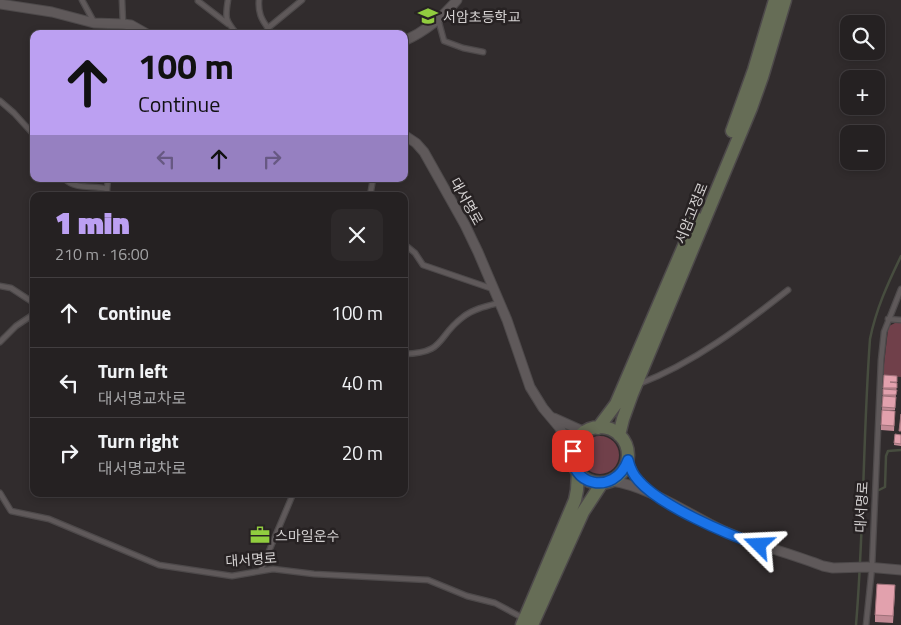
<!DOCTYPE html>
<html lang="en">
<head>
<meta charset="utf-8">
<style>
  body { margin:0; font-family:"Titillium Web","Noto Sans KR",sans-serif; background:#2d292a; color:#f1f3f6; height:100vh; display:flex; flex-direction:column; font-size:19px; white-space:nowrap }
  * { box-sizing:border-box; margin:0 }
  p { font-size:16px; color:#a3a3a5 }
  .icon { flex:none; width:28px; height:28px; fill:none; stroke:currentColor; stroke-width:2; stroke-linecap:round; stroke-linejoin:round }
  .map { position:relative; flex:1; overflow:hidden }
  .drawer { position:absolute; left:30px; top:192px; width:378px; height:305px; display:flex; flex-direction:column; background:#252122; border-radius:10px; box-shadow:0 2px 8px #0003,0 0 0 1px #423e40 }
  .drawer>* { flex:none }
  .hud { position:absolute; left:30px; top:30px; width:378px; height:152px; border-radius:10px; box-shadow:0 2px 8px #0003,0 0 0 1px #423e40; background:#bca0f2; color:#111; overflow:hidden }
  .tools { position:absolute; left:840px; top:15px; display:grid; gap:10px }
  .tools a { display:grid; place-items:center; width:45px; height:45px; border-radius:10px; background:#252122; box-shadow:0 2px 8px #0003,0 0 0 1px #423e40; font-size:25px }
  .pin { position:absolute; display:grid; place-items:center; width:42px; height:42px; color:#fff; margin:-21px; border-radius:10px; box-shadow:0 2px 8px #0006 }
  .me { position:absolute; width:55px; margin:-28px; rotate:291deg; stroke-linejoin:round; filter:drop-shadow(0 0 4px #0008) }
  .turn { display:flex; align-items:center; gap:18px; height:105px; padding:0 25px; font-size:22px }
  .turn .icon { width:65px; height:65px; stroke-width:2.5 }
  .turn b { display:block; font-size:35px; line-height:42px }
  .lanes { display:flex; align-items:center; height:48px; padding:0 25px; background:#0003; justify-content:center; gap:25px; direction:ltr }
  .lanes .off { opacity:.35 }
  .round { display:grid; place-items:center; flex:none; width:52px; height:52px; border-radius:10px; background:#2d292a }
  .summary { display:flex; align-items:center; justify-content:space-between; height:85px; padding:0 25px }
  h1 { font-size:30px; font-weight:800; line-height:38px; color:#bca0f2 }
  ul { padding:0; list-style:none }
  li { display:flex; align-items:center; gap:15px; height:70px; padding:0 25px; border-top:1px solid #423e40 }
  li div { flex:1 }
  li b { display:block; font-size:19px }
  li em { font-style:normal }
  .map>svg:first-child { display:block }
  .green { fill:#70404a }
  .lines { fill:none; stroke-linecap:round; stroke-linejoin:round }
  .stream { stroke:#474d3f; stroke-width:2.5 }
  .lane-casing { stroke:#4d494a; stroke-width:7 }
  .street-casing { stroke:#4d494a; stroke-width:11 }
  .secondary-casing { stroke:#4d494a; stroke-width:15 }
  .lane { stroke:#5f595a; stroke-width:4.5 }
  .street { stroke:#5f595a; stroke-width:9 }
  .secondary { stroke:#666d56; stroke-width:12 }
  .wall { fill:#c28a95 }
  .building { fill:#e2a1ad; stroke:#9e7179 }
  .route-casing { stroke:#114b97; stroke-width:12 }
  .route { stroke:#1a73e8; stroke-width:9 }
  .labels { text-anchor:middle; dominant-baseline:central; stroke-width:5; stroke-linejoin:round; paint-order:stroke }
  .poi-label { font-size:14px; fill:#d4d1d1; stroke:#272223; text-anchor:start }
  .street-label { font-size:14px; fill:#d4d1d1; stroke:#272223 }
</style>
</head>
<body>
<div class="map">
<svg width="901" height="625" viewBox="0 0 901 625">
  <rect width="100%" height="100%" fill="#312c2d"/>
  <!-- green -->
  <path class="green" d="M895,323H901V377L885,376L883,373L888,330L889,326Z
    M581 455a19 19 0 1 1 38 0a19 19 0 1 1-38 0Z"/>
  <g class="lines">
    <!-- stream -->
    <path class="stream" d="M879,490L885,487L886,456L888,451L901,450
      M856,625C864,530 863,434 870,339C876,309 888,283 901,256"/>
    <defs>
      <path id="lane" d="M82,0L94,22
        M122,0L123,24
        M228,0C225,18 225,20 237,34
        M259,0C258,12 261,19 268,28
        M198,1L228,24
        M438,19L444,41L463,48L483,52
        M265,34L268,28L302,0
        M0,101L14,113L34,135
        M65,179C75,190 94,185 107,189V196
        M107,189L108,179
        M370,196L373,179
        M404,244L415,253L423,265L493,289
        M0,286L11,288L34,303
        M888,319L901,320
        M0,342L16,326L34,314
        M404,354C446,353 436,337 463,317C473,309 487,306 499,303
        M639,384C694,363 742,326 788,290
        M0,493L11,511L49,519L159,565L232,576L273,569L314,574L428,580L467,596L495,603L523,618
        M261,570L293,494
        M866,625L872,567L881,360L884,332L901,289"/>
      <path id="street" d="M0,4L52,12L94,23L123,24L131,25L147,34
        M404,41C424,32 443,17 457,0
        M404,135L416,143L424,152L465,225L478,252L507,320L530,387L543,408L559,427L573,451
        M554,418L585,432
        M628,461L634,475L647,489
        M611,481C649,486 688,514 722,530C755,545 790,553 823,566L833,568L867,567L901,570"/>
      <path id="secondary" d="M732,131L754,70L775,0
        M572 455a28 28 0 1 1 56 0a28 28 0 1 1-56 0Z
        M598,428L616,404L696,218
        M619,435L623,419L632,394L751,108L762,77L785,0
        M522,625L575,500L577,490L578,472
        M532,625L583,512L602,483"/>
    </defs>
    <!-- lane casing -->
    <use href="#lane" class="lane-casing"/>
    <!-- street casing -->
    <use href="#street" class="street-casing"/>
    <!-- secondary casing -->
    <use href="#secondary" class="secondary-casing"/>
    <!-- lane -->
    <use href="#lane" class="lane"/>
    <!-- street -->
    <use href="#street" class="street"/>
    <!-- secondary -->
    <use href="#secondary" class="secondary"/>
  </g>
  <!-- wall -->
  <path class="wall" d="M884,375L897,376L895,410H882Z
    M895,411L894,431L881,430V425Z
    M895,434L901,435V446L894,445Z
    M895,592L893,623L875,622V615Z"/>
  <!-- building -->
  <path class="building" d="M884,375L897,376V382H890L897,383V388H883Z
    M883,389L897,390L896,395H883Z
    M883,396L896,397L895,408L882,407Z
    M882,410L895,411L894,426L881,425Z
    M901,414V431H899Z
    M895,434L901,435V444L894,443Z
    M877,584L895,585L893,616L875,615Z"/>
  <g class="lines">
    <defs>
      <path id="route" d="M573,451C567,484 614,498 628,460C630,468 633,475 639,481C661,506 726,534 759,545"/>
    </defs>
    <!-- route casing -->
    <use href="#route" class="route-casing"/>
    <!-- route -->
    <use href="#route" class="route"/>
  </g>
  <!-- icons -->
  <defs>
    <symbol id="school-bare" viewBox="-9 -9 18 18"><path d="M0-5L7-2L0 1L-7-2ZM-4 1L0 2.5L4 1V4Q0 6-4 4Z" fill="#91cd3f" stroke="#272223" stroke-width="2.5" paint-order="stroke"/></symbol>
    <symbol id="office-bare" viewBox="-9 -9 18 18"><path d="M-6-3h4V-5.5h4V-3h4V5H-6ZM-1-4.5V-3h2v-1.5ZM-6 0V1H6V0Z" fill="#91cd3f" stroke="#272223" stroke-width="2.5" paint-order="stroke"/></symbol>
  </defs>
  <g fill-rule="evenodd">
    <use href="#school-bare" x="414" y="2" width="28" height="28"/>
    <use href="#office-bare" x="246" y="521" width="28" height="28"/>
  </g>
  <g class="labels">
    <!-- poi labels -->
    <g class="poi-label">
      <text x="443" y="16">서암초등학교</text>
      <text x="275" y="535">스마일운수</text>
    </g>
    <!-- street labels -->
    <g class="street-label">
      <text transform="translate(467 201) rotate(61)">대서명로</text>
      <text transform="translate(691 213) rotate(-68)">서암고정로</text>
      <text transform="translate(861 507) rotate(-87)">대서명로</text>
      <text transform="translate(251 559) rotate(-4)">대서명로</text>
    </g>
  </g>
</svg>
<div class="tools">
<a><svg class="icon" aria-label="search" viewBox="0 0 24 24"><circle cx="10" cy="10" r="6"/><path d="M15 15l6 6"/></svg></a>
<a>+</a>
<a>−</a>
</div>
<div class="pin" style="left:573px;top:451px;background:#d93025"><svg class="icon" aria-label="arrive" viewBox="0 0 24 24"><path d="M6 21V4h12l-3 4 3 4H6"/></svg></div>
<svg class="me" style="left:759px;top:545px" viewBox="-20 -20 40 40"><path d="M0-17L14 15 0 8-14 15z" fill="#1a73e8" stroke="#fff" stroke-width="4"/></svg>
<div class="hud">
<div class="turn"><svg class="icon" aria-label="ahead" viewBox="0 0 24 24"><path d="M12 20V5M6 11l6-6 6 6"/></svg><div><b>100 m</b>Continue</div></div>
<div class="lanes"><svg class="icon off" aria-label="left" viewBox="0 0 24 24"><path d="M17 20v-9H6M10 6l-5 5 5 5"/></svg><svg class="icon" aria-label="ahead" viewBox="0 0 24 24"><path d="M12 20V5M6 11l6-6 6 6"/></svg><svg class="icon off" aria-label="right" viewBox="0 0 24 24"><path d="M7 20v-9h11M14 6l5 5-5 5"/></svg></div>
</div>
<section class="drawer">
<div class="summary"><div><h1>1 min</h1><p>210 m · 16:00</p></div><a class="round"><svg class="icon" aria-label="close" viewBox="0 0 24 24"><path d="M6 6l12 12M18 6L6 18"/></svg></a></div>
<ul>
<li><svg class="icon" aria-label="ahead" viewBox="0 0 24 24"><path d="M12 20V5M6 11l6-6 6 6"/></svg><div><b>Continue</b></div><em>100 m</em></li>
<li><svg class="icon" aria-label="left" viewBox="0 0 24 24"><path d="M17 20v-9H6M10 6l-5 5 5 5"/></svg><div><b>Turn left</b><p>대서명교차로</p></div><em>40 m</em></li>
<li><svg class="icon" aria-label="right" viewBox="0 0 24 24"><path d="M7 20v-9h11M14 6l5 5-5 5"/></svg><div><b>Turn right</b><p>대서명교차로</p></div><em>20 m</em></li>
</ul>
</section>
</div>
</body>
</html>
